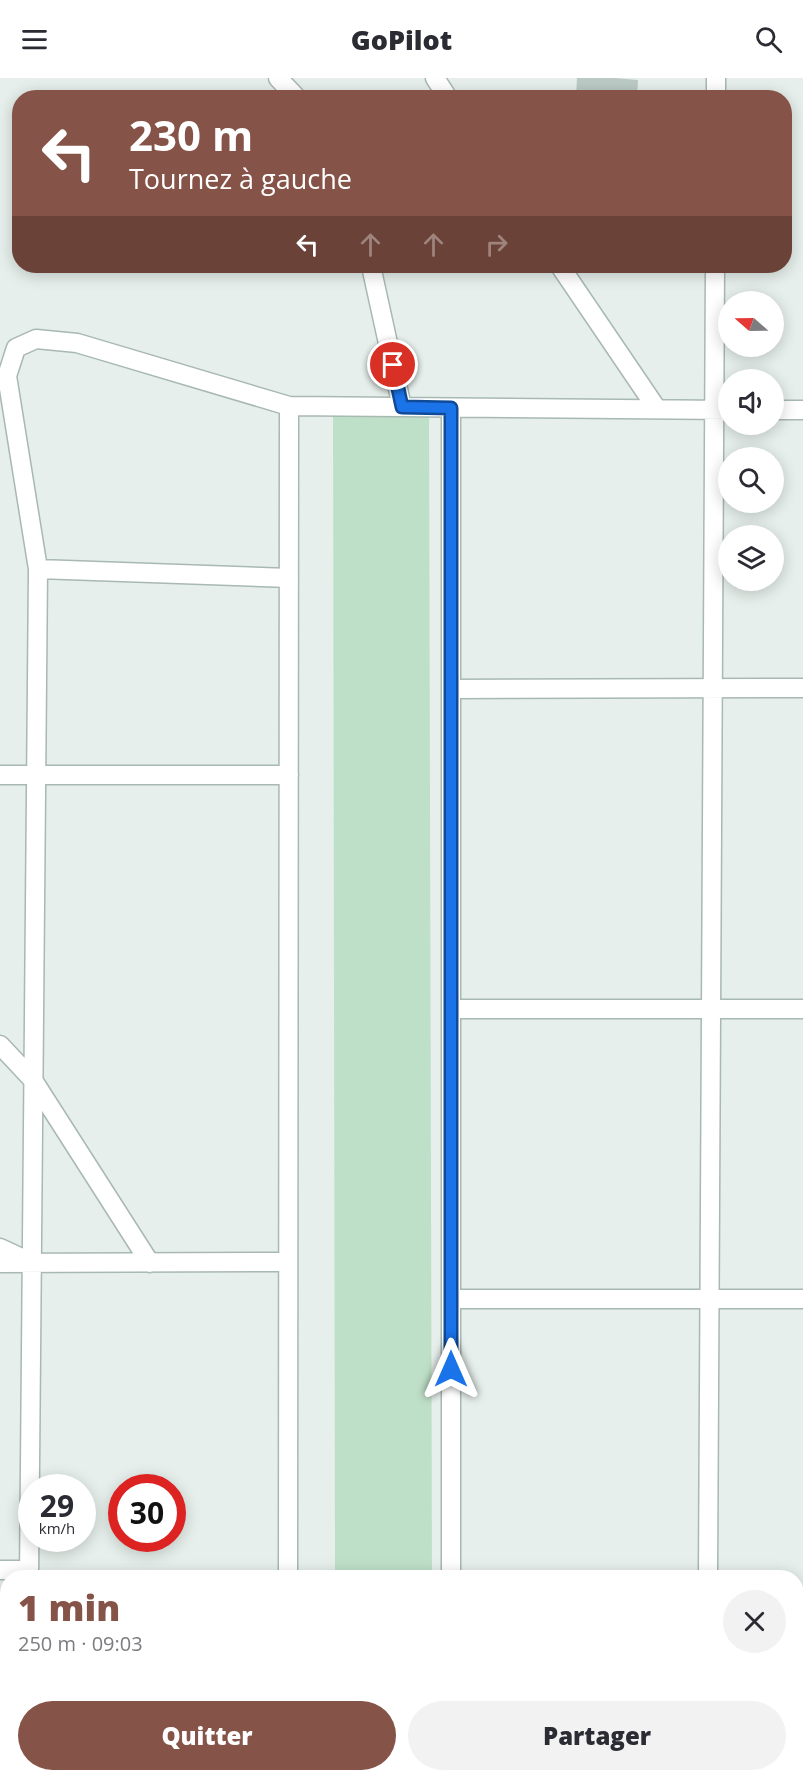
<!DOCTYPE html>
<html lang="fr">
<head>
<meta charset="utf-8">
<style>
  body { margin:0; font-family:"Open Sans",sans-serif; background:#f2f2f3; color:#2b2b33; height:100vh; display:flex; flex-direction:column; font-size:22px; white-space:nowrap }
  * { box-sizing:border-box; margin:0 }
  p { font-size:20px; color:#7c7c81 }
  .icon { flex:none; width:33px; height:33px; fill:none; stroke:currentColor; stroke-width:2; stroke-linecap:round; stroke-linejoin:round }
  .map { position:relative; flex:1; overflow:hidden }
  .panel { position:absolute; left:0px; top:1492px; width:804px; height:212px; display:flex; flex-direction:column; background:#fff; border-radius:24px 24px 0 0; box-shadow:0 3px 15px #0003 }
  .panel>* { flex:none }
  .banner { position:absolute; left:12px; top:12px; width:780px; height:183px; border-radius:24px; box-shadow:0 3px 15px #0003; background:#855347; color:#fff; overflow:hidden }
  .needle { width:39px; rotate:290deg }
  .tools { position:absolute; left:718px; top:213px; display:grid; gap:12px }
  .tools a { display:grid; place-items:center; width:66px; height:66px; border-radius:50%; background:#fff; box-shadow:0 3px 15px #0003; font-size:30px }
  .speed { position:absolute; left:18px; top:1396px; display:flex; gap:12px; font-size:30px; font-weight:700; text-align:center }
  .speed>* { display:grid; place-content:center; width:78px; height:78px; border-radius:50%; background:#fff; box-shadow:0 3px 15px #0003; line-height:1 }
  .speed small { font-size:15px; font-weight:400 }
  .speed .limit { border:9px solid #d22; background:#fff; color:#111 }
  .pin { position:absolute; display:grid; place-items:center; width:51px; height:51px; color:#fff; margin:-26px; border:3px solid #fff; border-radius:50%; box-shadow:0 2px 6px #0007 }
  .me { position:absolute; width:66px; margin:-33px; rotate:0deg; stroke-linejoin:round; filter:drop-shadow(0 0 4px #0008) }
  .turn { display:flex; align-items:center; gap:21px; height:126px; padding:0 18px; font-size:27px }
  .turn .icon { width:78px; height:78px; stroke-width:2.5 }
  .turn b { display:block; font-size:42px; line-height:51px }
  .lanes { display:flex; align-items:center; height:57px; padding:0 18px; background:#0003; justify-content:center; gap:30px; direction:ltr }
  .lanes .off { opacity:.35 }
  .round { display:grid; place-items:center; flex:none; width:63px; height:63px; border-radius:32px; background:#f2f2f3 }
  .summary { display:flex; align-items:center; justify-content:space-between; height:102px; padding:0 18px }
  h1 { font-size:36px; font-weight:800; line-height:45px; color:#855347 }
  .action { display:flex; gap:12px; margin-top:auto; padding:12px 18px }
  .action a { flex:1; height:69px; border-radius:36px; background:#855347; color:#fff; font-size:24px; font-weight:800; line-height:69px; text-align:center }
  .action a+a { background:#f2f2f3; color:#2b2b33 }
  header { display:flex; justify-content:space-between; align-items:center; height:78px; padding:0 18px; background:#fff; font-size:27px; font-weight:800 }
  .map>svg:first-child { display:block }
  .green { fill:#bfe0c8 }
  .building { fill:#bbcac4 }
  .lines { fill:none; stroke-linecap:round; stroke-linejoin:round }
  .minor-casing { stroke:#a8b8b2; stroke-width:21 }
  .minor { stroke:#fff; stroke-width:18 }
  .route-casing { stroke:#114b97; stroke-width:15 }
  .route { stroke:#1a73e8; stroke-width:10 }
</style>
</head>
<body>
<header><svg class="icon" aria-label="menu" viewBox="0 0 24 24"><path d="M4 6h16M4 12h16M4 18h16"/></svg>GoPilot<svg class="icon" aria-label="search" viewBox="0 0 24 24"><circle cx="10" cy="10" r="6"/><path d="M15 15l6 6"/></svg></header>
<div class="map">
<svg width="803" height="1703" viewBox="0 0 803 1703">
  <rect width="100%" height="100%" fill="#e6efeb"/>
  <!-- green -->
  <path class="green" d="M429,323L432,1500H335L333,324Z
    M335,1697H433V1703H335Z"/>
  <!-- building -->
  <path class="building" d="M577,0H615L638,2L637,20H576Z
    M796,1574H803V1648H796Z
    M495,1696H552V1703H495Z"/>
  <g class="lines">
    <defs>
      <path id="minor" d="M278,0L297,20
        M435,0L448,20
        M716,20V0
        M371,188L402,329
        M560,188L657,331
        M774,332H803
        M38,491L289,500
        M451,611L803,610
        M0,697H289
        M451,931H803
        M0,967L33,1002L150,1185
        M0,1170L28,1183
        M0,1185L288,1184
        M451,1221H803
        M0,1492H29
        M29,1500L38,491L7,298L16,270L36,261L77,265L289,328L729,332
        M288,1500L289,328
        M451,1500V330
        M708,1500L715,188
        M796,1527H803
        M288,1696V1703
        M451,1696V1703
        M28,1703V1696
        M706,1703V1696"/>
    </defs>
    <!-- minor casing -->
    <use href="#minor" class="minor-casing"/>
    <!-- minor -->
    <use href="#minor" class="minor"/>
  </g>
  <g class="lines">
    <defs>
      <path id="route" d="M393,287L402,329L451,330V1291"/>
    </defs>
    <!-- route casing -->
    <use href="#route" class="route-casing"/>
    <!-- route -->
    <use href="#route" class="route"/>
  </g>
</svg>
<div class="tools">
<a><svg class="needle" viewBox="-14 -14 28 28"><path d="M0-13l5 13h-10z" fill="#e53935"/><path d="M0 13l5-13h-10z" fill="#7c7c81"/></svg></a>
<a><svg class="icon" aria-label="sound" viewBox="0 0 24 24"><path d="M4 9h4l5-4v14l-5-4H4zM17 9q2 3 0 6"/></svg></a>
<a><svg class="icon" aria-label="search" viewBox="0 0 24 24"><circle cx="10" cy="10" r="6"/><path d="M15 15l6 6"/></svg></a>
<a><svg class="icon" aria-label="layers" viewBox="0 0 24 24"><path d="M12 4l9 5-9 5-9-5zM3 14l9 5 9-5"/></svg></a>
</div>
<div class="speed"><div>29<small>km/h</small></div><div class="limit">30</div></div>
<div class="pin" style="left:393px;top:287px;background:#d93025"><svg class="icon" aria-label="arrive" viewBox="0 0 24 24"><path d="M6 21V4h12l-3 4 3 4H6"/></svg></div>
<svg class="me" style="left:451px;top:1291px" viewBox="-20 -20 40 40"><path d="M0-17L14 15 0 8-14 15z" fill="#1a73e8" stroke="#fff" stroke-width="4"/></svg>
<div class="banner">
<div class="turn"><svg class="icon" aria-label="left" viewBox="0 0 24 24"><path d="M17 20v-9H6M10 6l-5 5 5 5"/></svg><div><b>230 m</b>Tournez à gauche</div></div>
<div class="lanes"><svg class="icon" aria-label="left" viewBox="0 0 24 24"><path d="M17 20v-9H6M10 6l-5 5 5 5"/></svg><svg class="icon off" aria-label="ahead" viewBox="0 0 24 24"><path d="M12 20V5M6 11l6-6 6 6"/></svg><svg class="icon off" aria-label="ahead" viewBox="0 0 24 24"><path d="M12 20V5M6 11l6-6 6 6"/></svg><svg class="icon off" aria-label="right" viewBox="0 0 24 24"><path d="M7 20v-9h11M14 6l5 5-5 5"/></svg></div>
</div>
<section class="panel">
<div class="summary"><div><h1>1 min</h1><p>250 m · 09:03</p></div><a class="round"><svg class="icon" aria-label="close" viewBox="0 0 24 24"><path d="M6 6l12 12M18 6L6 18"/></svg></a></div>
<div class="action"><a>Quitter</a><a>Partager</a></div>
</section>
</div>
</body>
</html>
